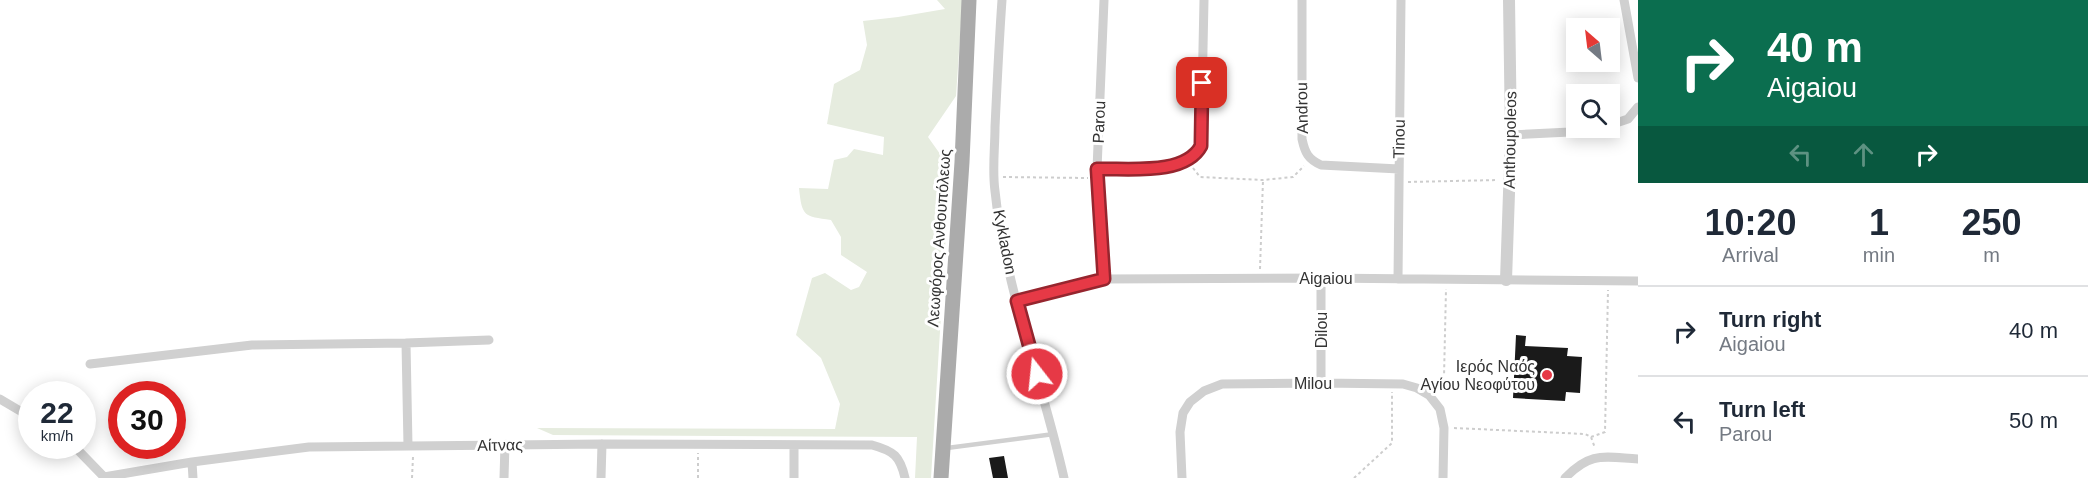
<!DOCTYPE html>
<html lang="en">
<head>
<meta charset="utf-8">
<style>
  body { margin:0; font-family:Helvetica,sans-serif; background:#f2f2f3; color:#1f2937; height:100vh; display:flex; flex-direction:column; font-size:22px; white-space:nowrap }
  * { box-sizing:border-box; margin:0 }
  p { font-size:20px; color:#747a83 }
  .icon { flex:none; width:33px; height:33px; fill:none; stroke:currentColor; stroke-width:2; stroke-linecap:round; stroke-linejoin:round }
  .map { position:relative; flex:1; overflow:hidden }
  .side { display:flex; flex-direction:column; background:#fff; width:450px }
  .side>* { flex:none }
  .top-card { background:#0b6e4f; color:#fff; overflow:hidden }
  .needle { width:39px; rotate:332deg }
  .fabs { position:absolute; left:1566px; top:18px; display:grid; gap:12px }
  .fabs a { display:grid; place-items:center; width:54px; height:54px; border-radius:0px; background:#fff; box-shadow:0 3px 15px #0003; font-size:30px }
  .speed { position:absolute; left:18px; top:381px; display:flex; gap:12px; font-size:30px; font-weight:700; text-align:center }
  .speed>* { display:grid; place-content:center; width:78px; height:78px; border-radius:50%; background:#fff; box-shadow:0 3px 15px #0003; line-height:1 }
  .speed small { font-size:15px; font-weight:400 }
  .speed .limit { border:9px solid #d22; background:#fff; color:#111 }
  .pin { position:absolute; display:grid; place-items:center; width:51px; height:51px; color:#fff; margin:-26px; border-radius:12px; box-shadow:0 3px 9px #0006 }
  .me { position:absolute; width:66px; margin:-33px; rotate:344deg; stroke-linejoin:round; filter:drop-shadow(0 0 4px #0008) }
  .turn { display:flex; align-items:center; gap:21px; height:126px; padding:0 30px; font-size:27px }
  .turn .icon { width:78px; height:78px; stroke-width:2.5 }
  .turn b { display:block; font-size:42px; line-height:51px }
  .lanes { display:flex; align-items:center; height:57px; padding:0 30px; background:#0003; justify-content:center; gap:30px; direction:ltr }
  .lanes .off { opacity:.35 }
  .eta { display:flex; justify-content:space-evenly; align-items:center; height:102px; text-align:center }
  .eta b { font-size:36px; font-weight:600; line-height:42px }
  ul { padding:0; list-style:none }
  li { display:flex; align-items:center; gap:18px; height:90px; padding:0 30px; border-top:2px solid #e0e1e3 }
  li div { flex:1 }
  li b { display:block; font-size:22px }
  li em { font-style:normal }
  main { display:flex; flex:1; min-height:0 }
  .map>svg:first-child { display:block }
  .green { fill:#e6ecdf }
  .building { fill:#1a1a1a }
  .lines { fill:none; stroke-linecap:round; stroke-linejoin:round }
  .path { stroke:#cdcdcd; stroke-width:2; stroke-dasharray:3 3; stroke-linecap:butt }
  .service { stroke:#d0d0d0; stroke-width:4.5 }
  .minor { stroke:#d0d0d0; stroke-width:9 }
  .tertiary { stroke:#d0d0d0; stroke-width:12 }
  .primary { stroke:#ababab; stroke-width:15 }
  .route-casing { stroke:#96252e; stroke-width:15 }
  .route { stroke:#e63946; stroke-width:10 }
  .poi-dot { fill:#e63946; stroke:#fff; stroke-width:2 }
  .labels { text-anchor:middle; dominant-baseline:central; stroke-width:6; stroke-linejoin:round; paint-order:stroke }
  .street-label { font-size:16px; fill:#333; stroke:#fff }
  .poi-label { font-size:16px; fill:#333; stroke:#fff; text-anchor:end }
</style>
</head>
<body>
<main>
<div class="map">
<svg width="1638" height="478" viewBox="0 0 1638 478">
  <rect width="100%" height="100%" fill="#fff"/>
  <!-- green -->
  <path class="green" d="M937,0H962V7L956,96L928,137L950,168L931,478H915L917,437L553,435L537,428L835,429L840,404L821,358L796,335L812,278L825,273L851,290L859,287L867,272L841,255V237L831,220C804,216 802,217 799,188L828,189L834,160L847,157L854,149L883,155L884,137L827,124L834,84L860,70L867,45L863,21L898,17L945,9Z"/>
  <!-- building -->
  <path class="building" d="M1516,335L1526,336L1525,346L1568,348L1567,356L1582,357L1580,393L1566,392L1565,401L1513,398Z
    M1004,456L1008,478H993L989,458Z"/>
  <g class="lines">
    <!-- path -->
    <path class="path" d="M1193,168L1200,177L1263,180L1293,177L1304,166
      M1003,177L1088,178
      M1408,182L1498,180
      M1260,269L1263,180
      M1435,388L1444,377L1446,289
      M1454,428L1585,434L1591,437L1595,448
      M1591,437L1605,432L1608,290
      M412,478L413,457
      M698,478V453
      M1354,478L1392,443V392"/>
    <!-- service -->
    <path class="service" d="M947,448L1054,434"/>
    <!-- minor -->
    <path class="minor" d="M1002,0C999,42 997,85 995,127C995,148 992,170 995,191C1005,287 1043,384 1064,478
      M1302,0V139C1305,153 1308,159 1321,165L1399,169
      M1624,0L1638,78
      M1610,125L1628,119L1638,107
      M1511,135L1570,132L1594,128
      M1097,169C1127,168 1185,176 1201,146L1204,0
      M1321,278V383
      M1104,279L1097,169L1104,0
      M1398,279L1401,0
      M1017,301L1104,279L1321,278L1638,281
      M90,364L252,345L406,343
      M0,399L32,418
      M794,445V478
      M74,446L104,477
      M408,446L406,343L489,340
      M192,462L193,478
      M104,477L192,462L309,447L602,444L872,445C894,451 900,456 905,478
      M504,478L505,444
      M601,478L602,444
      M1182,478L1180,432L1183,413L1190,402L1204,391L1222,384L1321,383L1403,384L1417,388L1429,395L1440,409L1444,428L1443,478
      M1565,478C1591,451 1604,457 1638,459"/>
    <!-- tertiary -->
    <path class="tertiary" d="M1506,280L1511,135L1509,0"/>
    <!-- primary -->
    <path class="primary" d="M941,478L962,162L969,0"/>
  </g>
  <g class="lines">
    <defs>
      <path id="route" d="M1037,374L1017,301L1104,279L1097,169C1128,168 1185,176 1201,146L1202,83"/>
    </defs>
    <!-- route casing -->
    <use href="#route" class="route-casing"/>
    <!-- route -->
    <use href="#route" class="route"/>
  </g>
  <!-- markers -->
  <circle class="poi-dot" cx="1547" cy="375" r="6"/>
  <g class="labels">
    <!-- street labels -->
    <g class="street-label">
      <text transform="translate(1302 108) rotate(-91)">Androu</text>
      <text transform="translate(1099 122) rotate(-88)">Parou</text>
      <text transform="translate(1399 139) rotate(-89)">Tinou</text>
      <text transform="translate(1510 140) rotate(-89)">Anthoupoleos</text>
      <text transform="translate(939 238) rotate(-86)">Λεωφόρος Ανθουπόλεως</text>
      <text transform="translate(1005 242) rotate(79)">Kykladon</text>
      <text x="1326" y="278">Aigaiou</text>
      <text transform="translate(1321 330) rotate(-90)">Dilou</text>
      <text x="1313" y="383">Milou</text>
      <text transform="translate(500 445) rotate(-1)">Αίτνας</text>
    </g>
    <!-- poi labels -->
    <g class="poi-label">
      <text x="1535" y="366">Ιερός Ναός<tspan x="1535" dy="18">Αγίου Νεοφύτου</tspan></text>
    </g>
  </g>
</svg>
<div class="fabs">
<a><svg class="needle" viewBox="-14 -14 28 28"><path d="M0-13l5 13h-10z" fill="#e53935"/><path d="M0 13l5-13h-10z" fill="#747a83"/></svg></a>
<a><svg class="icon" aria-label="search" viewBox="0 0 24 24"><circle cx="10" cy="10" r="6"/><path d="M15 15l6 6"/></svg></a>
</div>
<div class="speed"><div>22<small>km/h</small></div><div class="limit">30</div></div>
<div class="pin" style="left:1202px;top:83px;background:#d93025"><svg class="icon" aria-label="arrive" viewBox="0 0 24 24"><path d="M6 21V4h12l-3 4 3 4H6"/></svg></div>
<svg class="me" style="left:1037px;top:374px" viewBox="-20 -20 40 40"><circle r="17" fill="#e63946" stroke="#fff" stroke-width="3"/><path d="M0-11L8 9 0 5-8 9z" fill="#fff"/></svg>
</div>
<section class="side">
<div class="top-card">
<div class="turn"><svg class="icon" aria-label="right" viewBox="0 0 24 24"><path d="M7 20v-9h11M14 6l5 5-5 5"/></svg><div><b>40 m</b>Aigaiou</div></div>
<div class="lanes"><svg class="icon off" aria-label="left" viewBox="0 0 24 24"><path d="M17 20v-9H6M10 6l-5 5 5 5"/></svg><svg class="icon off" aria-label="ahead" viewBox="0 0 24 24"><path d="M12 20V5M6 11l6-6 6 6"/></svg><svg class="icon" aria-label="right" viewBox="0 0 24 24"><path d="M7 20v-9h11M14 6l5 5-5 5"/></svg></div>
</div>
<div class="eta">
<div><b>10:20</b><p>Arrival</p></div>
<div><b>1</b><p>min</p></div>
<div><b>250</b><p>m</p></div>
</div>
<ul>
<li><svg class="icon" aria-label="right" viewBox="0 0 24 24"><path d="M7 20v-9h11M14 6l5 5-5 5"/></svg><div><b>Turn right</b><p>Aigaiou</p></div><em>40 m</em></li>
<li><svg class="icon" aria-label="left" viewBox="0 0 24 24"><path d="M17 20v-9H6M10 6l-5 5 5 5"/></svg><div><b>Turn left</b><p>Parou</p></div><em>50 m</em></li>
</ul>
</section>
</main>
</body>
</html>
